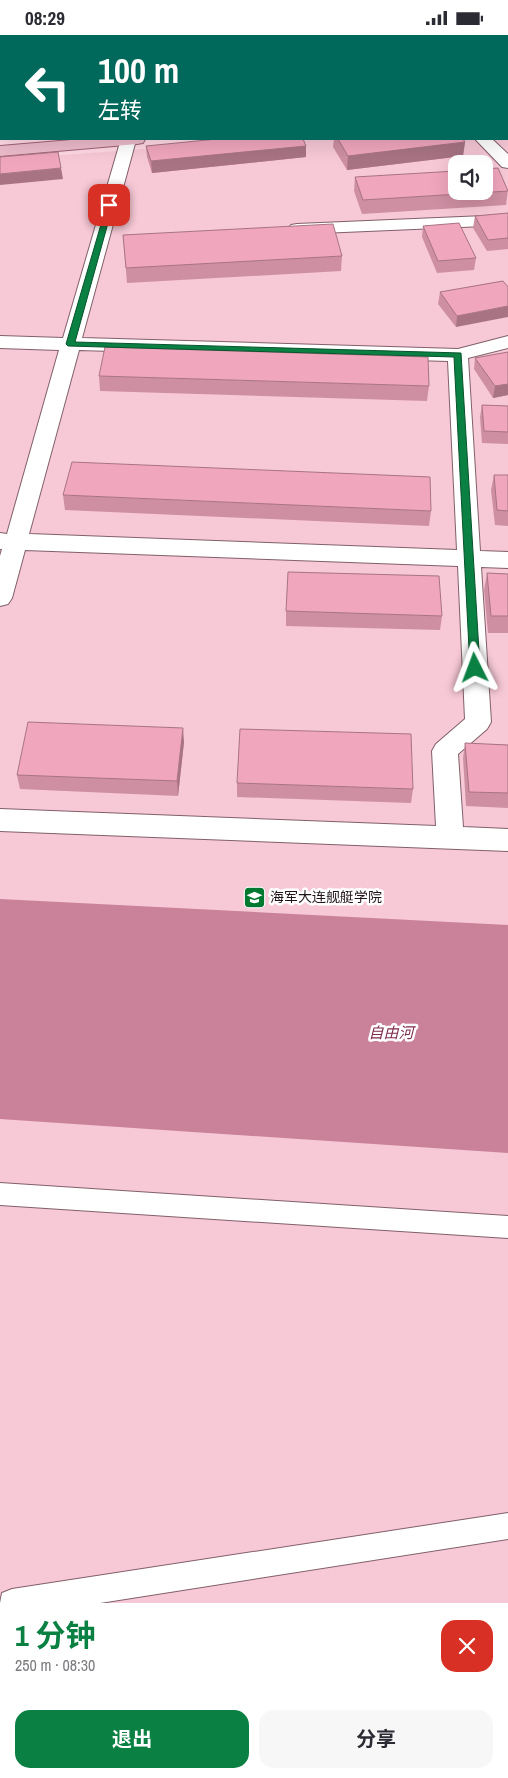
<!DOCTYPE html>
<html lang="zh">
<head>
<meta charset="utf-8">
<style>
  body { margin:0; font-family:"Archivo Narrow","Noto Sans SC",sans-serif; background:#f7f7f7; color:#2b2b33; height:100vh; display:flex; flex-direction:column; font-size:19px; white-space:nowrap }
  * { box-sizing:border-box; margin:0 }
  p { font-size:16px; color:#7c7c81 }
  .icon { flex:none; width:28px; height:28px; fill:none; stroke:currentColor; stroke-width:2; stroke-linecap:round; stroke-linejoin:round }
  .map { position:relative; height:1568px; overflow:hidden }
  .sheet { display:flex; flex-direction:column; background:#fff; flex:1 }
  .sheet>* { flex:none }
  .top-card { position:absolute; left:0px; top:0px; width:509px; height:105px; box-shadow:0 5px 20px #0002; background:#00695c; color:#fff; overflow:hidden }
  .controls { position:absolute; left:448px; top:120px; display:grid; gap:10px }
  .controls a { display:grid; place-items:center; width:45px; height:45px; border-radius:10px; background:#fff; box-shadow:0 5px 20px #0002; font-size:25px }
  .pin { position:absolute; display:grid; place-items:center; width:42px; height:42px; color:#fff; margin:-21px; border-radius:10px; box-shadow:0 2px 8px #0006 }
  .me { position:absolute; width:55px; margin:-28px; rotate:357deg; stroke-linejoin:round; filter:drop-shadow(0 0 4px #0008) }
  .turn { display:flex; align-items:center; gap:18px; height:105px; padding:0 15px; font-size:22px }
  .turn .icon { width:65px; height:65px; stroke-width:2.5 }
  .turn b { display:block; font-size:35px; line-height:42px }
  .round { display:grid; place-items:center; flex:none; width:52px; height:52px; border-radius:15px; background:#f7f7f7 }
  .head { display:flex; align-items:center; justify-content:space-between; height:85px; padding:0 15px }
  h1 { font-size:30px; font-weight:700; line-height:38px; color:#0b8043 }
  .primary-button { display:flex; gap:10px; margin-top:auto; padding:10px 15px }
  .primary-button a { flex:1; height:58px; border-radius:15px; background:#0b8043; color:#fff; font-size:20px; font-weight:700; line-height:58px; text-align:center }
  .primary-button a+a { background:#f7f7f7; color:#2b2b33 }
  .status { display:flex; justify-content:space-between; align-items:center; height:35px; padding:0 25px; background:#fff; direction:ltr }
  .status svg { height:14px; fill:currentColor }
  .map>svg:first-child { display:block }
  .built { fill:#f7c8d6; fill-rule:evenodd }
  .water { fill:#c98299 }
  .lines { fill:none; stroke-linecap:round; stroke-linejoin:round }
  .service-casing { stroke:#81606a; stroke-width:2 }
  .minor-casing { stroke:#81606a; stroke-width:2 }
  .primary-casing { stroke:#9e6376; stroke-width:2 }
  .service { fill:#fff; fill-rule:evenodd }
  .minor { fill:#fff; fill-rule:evenodd }
  .primary { fill:#ecbbcb; fill-rule:evenodd }
  .wall { fill:#ce8fa3 }
  .shaded-wall { fill:#a87484 }
  .building { fill:#f0a6bd; stroke:#a87484 }
  .route { fill:#0b8043; stroke:#07532c }
  .labels { text-anchor:middle; dominant-baseline:central; stroke-width:5; stroke-linejoin:round; paint-order:stroke }
  .poi-label { font-size:14px; fill:#221519; stroke:#fff; text-anchor:start }
  .water-label { font-size:15px; font-style:italic; fill:#802b4d; stroke:#fff }
</style>
</head>
<body>
<div class="status"><b>08:29</b><svg viewBox="0 0 49 12"><path d="M0 12V9h3v3zM5 12V6h3v6zM10 12V3h3v9zM15 12V0h3v12zM26 1h20v11H26zM47 4h2v5h-2z"/></svg></div>
<div class="map">
<svg width="508" height="1568" viewBox="0 0 508 1568">
  <rect width="100%" height="100%" fill="#ffd8e3"/>
  <!-- built -->
  <path class="built" d="M508,76V1568H0V125L273,104H508ZM456,129H484V156H456Z"/>
  <!-- water -->
  <path class="water" d="M0,864L508,890V1118L0,1084Z"/>
  <g class="lines">
    <defs>
      <path id="service" d="M0,1148L508,1181V1203L0,1170Z
        M508,1478V1504L100,1568H0L2,1558L12,1554Z"/>
      <path id="minor" d="M121,104L136,105L82,303L458,314L508,301V313L468,323L480,516L508,517V533L481,532L491,687L487,694L458,719L463,792L508,794V816L0,796V774L436,791L432,716L436,709L465,684L458,531L25,515L12,563L8,569L0,571V521L2,514H0V498L7,499L59,315L0,313V301L63,303ZM79,315L448,326L457,515L29,499Z
        M475,104H492L508,119V133L502,132Z
        M508,180V190L297,199L291,198L288,194L291,190L297,189Z"/>
      <path id="primary" d="M83,104H145L143,108L137,109L0,121V111Z"/>
    </defs>
    <!-- service casing -->
    <use href="#service" class="service-casing"/>
    <!-- minor casing -->
    <use href="#minor" class="minor-casing"/>
    <!-- primary casing -->
    <use href="#primary" class="primary-casing"/>
    <!-- service -->
    <use href="#service" class="service"/>
    <!-- minor -->
    <use href="#minor" class="minor"/>
    <!-- primary -->
    <use href="#primary" class="primary"/>
  </g>
  <!-- wall -->
  <path class="wall" d="M334,104H463L465,107L463,121L347,135L333,112Z
    M146,111H306V122L152,138L147,122Z
    M355,142L508,155L506,170L362,179L354,156Z
    M508,178V214L487,216L473,193L475,181Z
    M423,191L476,223L474,235L437,238L422,202Z
    M123,200L342,221L341,236L127,248Z
    M503,246L456,292L438,269L440,257Z
    M508,317V360L493,363L474,334L475,323Z
    M99,341L429,351L427,366L100,356Z
    M482,370L508,371V409L482,408L480,382Z
    M494,440H508V491L495,490L491,455Z
    M63,460L431,476L429,491L65,475Z
    M487,538L508,539V598H488L484,555Z
    M286,576L442,581L440,595L286,591Z
    M184,707L178,761L20,754L17,740Z
    M465,708L508,710V773L466,771L463,723Z
    M237,748L413,754L411,768L237,762Z"/>
  <!-- shaded-wall -->
  <path class="shaded-wall" d="M267,0H377V1H255Z
    M465,107L463,121L347,135L348,121Z
    M306,111V122L152,138L151,126Z
    M61,133L63,144L0,150V139Z
    M508,271V282L456,292L457,281Z
    M508,349V360L493,363L495,351Z
    M183,693L184,707L178,761L177,746Z"/>
  <!-- building -->
  <path class="building" d="M76,0H186L187,1H62Z
    M217,0H267L255,1H217Z
    M442,0H508V10V1H435Z
    M217,104H303L306,111L151,126L146,111Z
    M338,104H463L465,107L348,121Z
    M58,117L61,133L0,139V122Z
    M498,133L508,156L363,165L355,142L456,136V156H484V134Z
    M508,178V203L488,205L475,181Z
    M459,188L476,223L438,226L423,191Z
    M333,189L342,221L126,233L123,200Z
    M503,246L508,252V271L457,281L440,257Z
    M105,312L428,322L429,351L99,341Z
    M508,317V349L495,351L475,323Z
    M482,370L508,371V397L484,396Z
    M72,427L430,442L431,476L63,460Z
    M494,440H508V476L497,475Z
    M288,537L439,541L442,581L286,576Z
    M487,538L508,539V581H491Z
    M28,687L183,693L177,746L17,740Z
    M240,694L411,699L413,754L237,748Z
    M465,708L508,710V758L469,757Z"/>
  <!-- route -->
  <path class="route" d="M107,169L113,170L75,307L461,318L480,633L479,635L475,636L470,633L454,322L68,311L66,309Z"/>
  <!-- icons -->
  <defs>
    <symbol id="university-square" viewBox="-11 -11 22 22"><rect x="-9" y="-9" width="18" height="18" rx="4" fill="#007930" stroke="#fff"/><path d="M0-5L7-2L0 1L-7-2ZM-4 1L0 2.5L4 1V4Q0 6-4 4Z" fill="#fff"/></symbol>
  </defs>
  <g fill-rule="evenodd">
    <use href="#university-square" x="242" y="850" width="25" height="25"/>
  </g>
  <g class="labels">
    <!-- poi labels -->
    <g class="poi-label">
      <text x="270" y="862">海军大连舰艇学院</text>
    </g>
    <!-- water labels -->
    <g class="water-label">
      <text x="391" y="997">自由河</text>
    </g>
  </g>
</svg>
<div class="controls">
<a><svg class="icon" aria-label="sound" viewBox="0 0 24 24"><path d="M4 9h4l5-4v14l-5-4H4zM17 9q2 3 0 6"/></svg></a>
</div>
<div class="pin" style="left:109px;top:170px;background:#d93025"><svg class="icon" aria-label="arrive" viewBox="0 0 24 24"><path d="M6 21V4h12l-3 4 3 4H6"/></svg></div>
<svg class="me" style="left:475px;top:633px" viewBox="-20 -20 40 40"><path d="M0-17L14 15 0 8-14 15z" fill="#0b8043" stroke="#fff" stroke-width="4"/></svg>
<div class="top-card">
<div class="turn"><svg class="icon" aria-label="left" viewBox="0 0 24 24"><path d="M17 20v-9H6M10 6l-5 5 5 5"/></svg><div><b>100 m</b>左转</div></div>
</div>
</div>
<section class="sheet">
<div class="head"><div><h1>1 分钟</h1><p>250 m · 08:30</p></div><a class="round" style="background:#d93025;color:#fff"><svg class="icon" aria-label="close" viewBox="0 0 24 24"><path d="M6 6l12 12M18 6L6 18"/></svg></a></div>
<div class="primary-button"><a>退出</a><a>分享</a></div>
</section>
</body>
</html>
